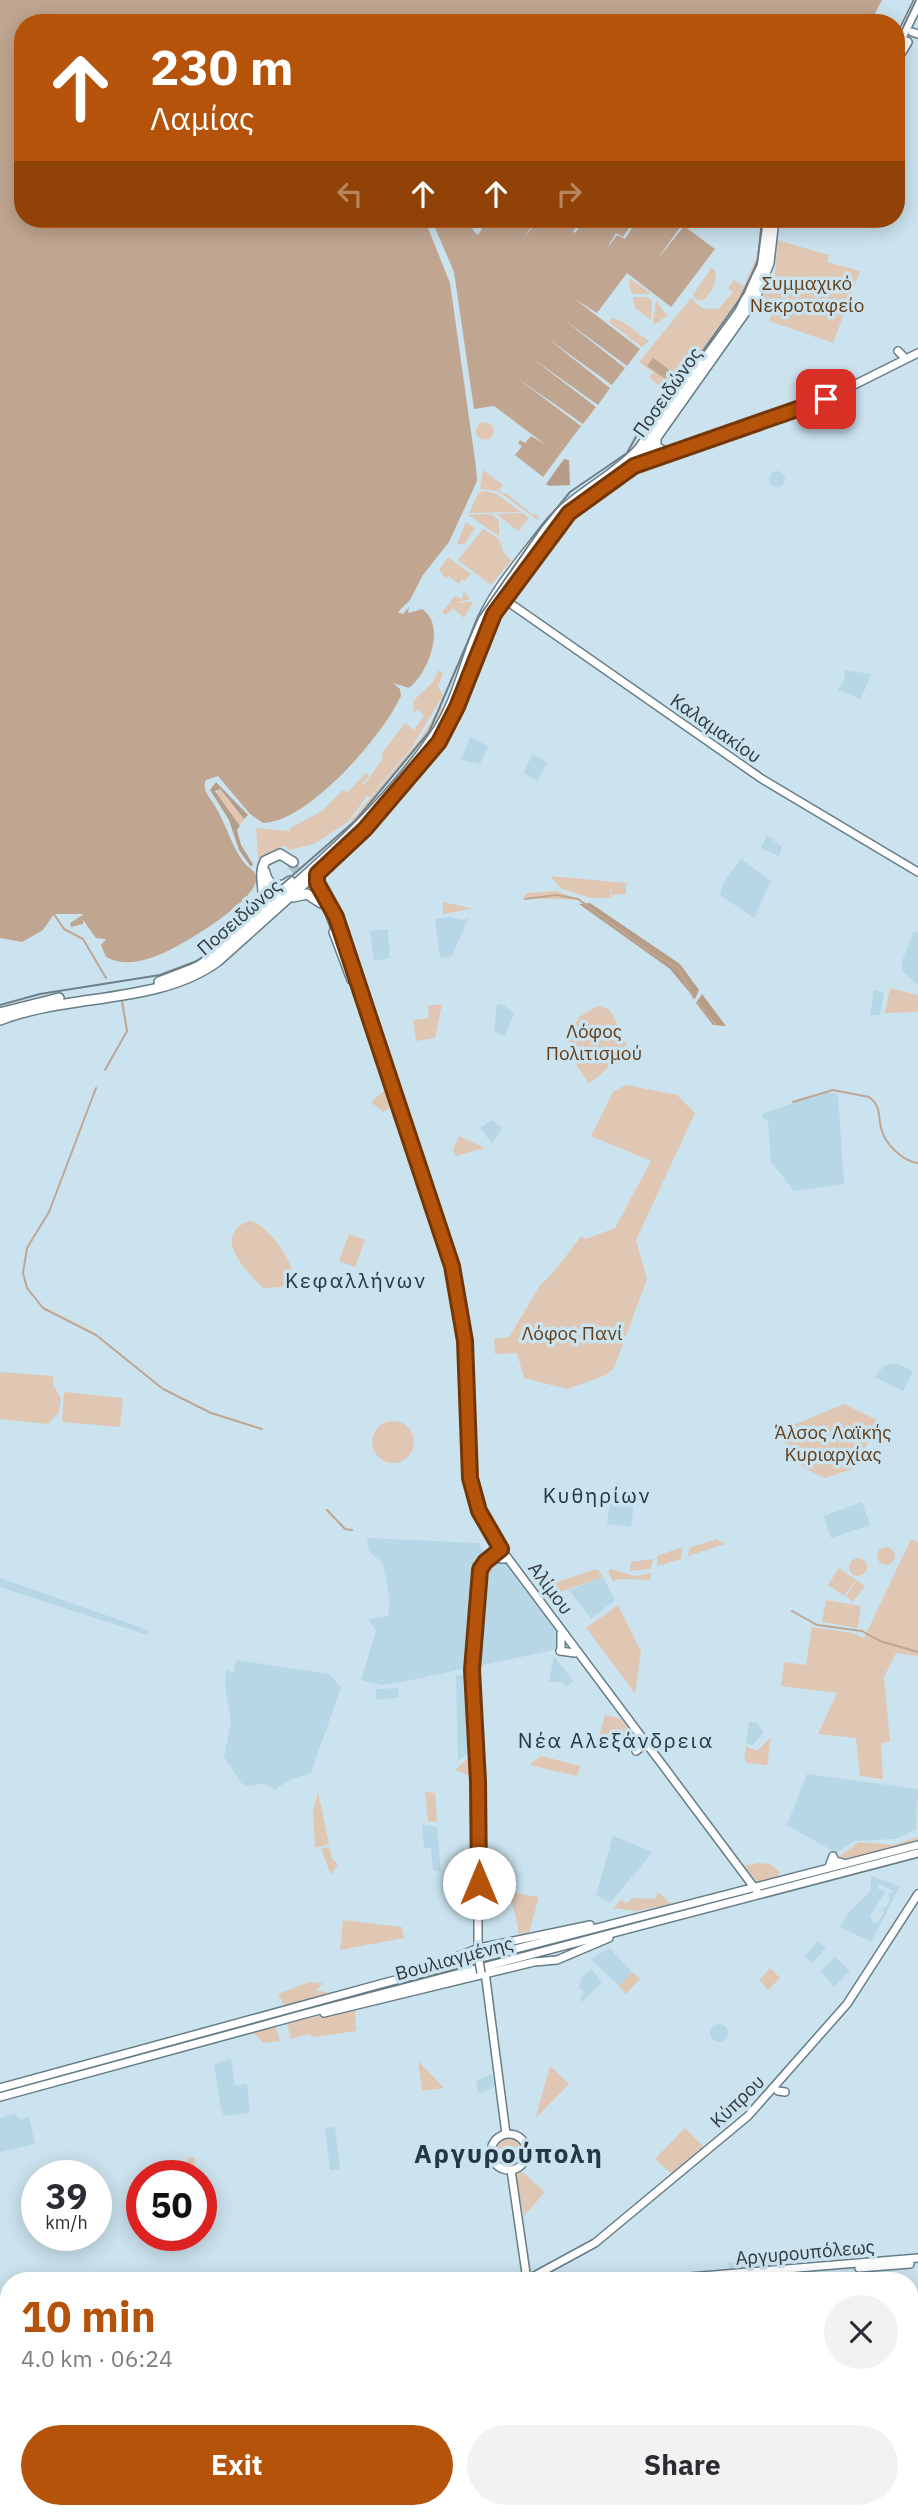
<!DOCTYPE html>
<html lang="en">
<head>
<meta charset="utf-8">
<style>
  body { margin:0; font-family:"IBM Plex Sans",sans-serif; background:#f2f2f3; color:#2b2b33; height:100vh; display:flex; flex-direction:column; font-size:26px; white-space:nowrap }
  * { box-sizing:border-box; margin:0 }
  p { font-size:23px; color:#7c7c81 }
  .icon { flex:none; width:38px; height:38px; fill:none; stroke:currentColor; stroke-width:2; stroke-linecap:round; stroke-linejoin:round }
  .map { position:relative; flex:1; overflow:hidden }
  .drawer { position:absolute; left:0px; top:2272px; width:919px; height:247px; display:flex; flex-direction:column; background:#fff; border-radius:28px 28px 0 0; box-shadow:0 4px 18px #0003 }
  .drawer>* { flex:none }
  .banner { position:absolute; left:14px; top:14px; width:891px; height:214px; border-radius:28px; box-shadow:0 4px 18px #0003; background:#b45309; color:#fff; overflow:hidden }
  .speed { position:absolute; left:21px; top:2160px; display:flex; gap:14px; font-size:35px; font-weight:700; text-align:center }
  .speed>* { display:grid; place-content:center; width:91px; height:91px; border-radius:50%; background:#fff; box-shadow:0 4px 18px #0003; line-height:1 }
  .speed small { font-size:18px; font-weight:400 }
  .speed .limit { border:10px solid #d22; background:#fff; color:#111 }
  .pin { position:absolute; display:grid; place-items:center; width:60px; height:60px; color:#fff; margin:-30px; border-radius:14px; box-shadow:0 4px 10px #0006 }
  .me { position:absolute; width:77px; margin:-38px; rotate:0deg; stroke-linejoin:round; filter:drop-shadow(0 0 5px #0008) }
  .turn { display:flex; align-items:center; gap:24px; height:147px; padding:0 21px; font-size:32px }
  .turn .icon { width:91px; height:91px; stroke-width:2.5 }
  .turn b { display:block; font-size:49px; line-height:60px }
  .lanes { display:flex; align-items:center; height:66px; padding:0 21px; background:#0003; justify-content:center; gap:35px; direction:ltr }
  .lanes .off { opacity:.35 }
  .round { display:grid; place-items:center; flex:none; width:74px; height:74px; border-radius:37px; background:#f2f2f3 }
  .summary { display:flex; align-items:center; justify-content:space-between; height:119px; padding:0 21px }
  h1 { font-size:42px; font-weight:700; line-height:52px; color:#b45309 }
  .cta { display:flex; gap:14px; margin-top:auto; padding:14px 21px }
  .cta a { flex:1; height:80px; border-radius:42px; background:#b45309; color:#fff; font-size:28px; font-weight:700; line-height:80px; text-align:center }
  .cta a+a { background:#f2f2f3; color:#2b2b33 }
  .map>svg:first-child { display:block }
  .built { fill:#b7d7e7; fill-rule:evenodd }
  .green { fill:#dfc7b3 }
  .forest { fill:#b69d88 }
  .water { fill:#c0a691 }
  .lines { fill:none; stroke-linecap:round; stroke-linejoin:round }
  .stream { stroke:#c0a691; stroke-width:2 }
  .highway-tunnel { stroke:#acc1cc; stroke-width:9; stroke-dasharray:9 4.5; stroke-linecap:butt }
  .major-casing { stroke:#667c87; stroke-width:10 }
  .highway-casing { stroke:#667c87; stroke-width:12 }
  .major { stroke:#fff; stroke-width:7 }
  .highway { stroke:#fff; stroke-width:9 }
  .tram { stroke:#707f87; stroke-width:2 }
  .major-bridge-casing { stroke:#667c87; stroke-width:10; stroke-linecap:butt }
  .major-bridge { stroke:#fff; stroke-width:7 }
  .route-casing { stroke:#753606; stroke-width:18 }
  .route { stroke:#b45309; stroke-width:12 }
  .labels { text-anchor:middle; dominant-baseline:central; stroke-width:7; stroke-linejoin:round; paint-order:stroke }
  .park-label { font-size:19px; fill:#65401c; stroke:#cbe3ef }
  .street-label { font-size:19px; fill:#313a3f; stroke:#cbe3ef }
  .neighbourhood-label { font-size:21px; letter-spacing:2px; fill:#253943; stroke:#cbe3ef }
  .district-label { font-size:26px; font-weight:bold; letter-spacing:2px; fill:#253943; stroke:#cbe3ef }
</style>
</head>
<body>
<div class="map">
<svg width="918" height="2517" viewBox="0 0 918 2517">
  <rect width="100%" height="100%" fill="#cbe3ef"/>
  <!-- built -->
  <path class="built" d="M769 479a8 8 0 1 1 16 0a8 8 0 1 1-16 0Z
    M844,670L871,674L861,699L838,690L845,678Z
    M470,737L488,746L480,764L461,760Z
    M532,754L547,763L537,781L524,773Z
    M767,835L782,847L779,856L761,848Z
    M741,859L771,881L754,918L720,895L723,883Z
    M449,917L464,920L469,917L452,956L440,958L435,919Z
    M388,929L390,958L374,961L370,931Z
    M914,931L918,933V985L902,971V961Z
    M874,990L884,992L880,1015H870Z
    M497,1004L504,1005L514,1014L505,1036L494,1032Z
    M825,1092L838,1094L844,1184L794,1191L771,1162L768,1120L762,1119V1114Z
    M492,1120L502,1128L492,1144L480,1128Z
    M890,1364H899L913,1371L903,1391L875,1377L883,1367Z
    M611,1494L635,1497L631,1527L607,1524Z
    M862,1502L870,1525L831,1538L824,1516Z
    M367,1538L479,1543L486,1555L504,1562L558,1634L559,1645L554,1650L406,1681L382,1685L361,1680L376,1631L368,1619L388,1616L390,1601L383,1564L369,1551Z
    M603,1577L615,1600L591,1619L569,1590Z
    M0,1578L148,1630L147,1635L0,1587Z
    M554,1656L573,1681L566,1687L562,1682H549Z
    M236,1660L329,1674L341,1687L311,1773L289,1780L275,1790L265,1783L250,1786L242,1784L224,1757L231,1721L225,1687L226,1670L234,1673Z
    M468,1673L475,1748L458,1761L456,1676Z
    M398,1688L399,1697L376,1700V1689Z
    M749,1722L757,1723L764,1732L753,1745L746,1744Z
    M807,1774L918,1789L916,1830L895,1839L855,1841L836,1853L787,1825Z
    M422,1825L437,1827L441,1872L433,1870L431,1848H424Z
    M613,1836L653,1852L610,1903L596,1895Z
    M871,1876L900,1886L871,1942L840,1927L849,1912L871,1891ZM879,1884L894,1891L888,1895L890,1899L886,1908L882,1907L884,1910H881L884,1912L879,1921L874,1923L870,1916L885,1892L877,1888Z
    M818,1941L826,1948L812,1963L805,1956Z
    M609,1948L632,1972L619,1986L591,1959Z
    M835,1957L850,1971L834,1987L821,1971Z
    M592,1969L602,1982L582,2002L580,1999L584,1992L579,1988L582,1977Z
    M710 2033a9 9 0 1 1 18 0a9 9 0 1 1-18 0Z
    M231,2058L235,2085L247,2084L250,2113L224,2116L221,2109L214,2065Z
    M492,2074L494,2087L479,2094L476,2081Z
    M15,2114L20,2119L29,2117L35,2144L0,2152V2118Z
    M335,2127L340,2169L330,2170L325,2128Z
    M784,2250L785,2266L729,2269L728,2263L739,2262V2255Z
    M65,2510H106L111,2517H64Z"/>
  <!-- green -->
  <path class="green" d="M761,219H764L761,256L748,289L670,401L664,396L647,418L654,425L643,437L636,432L643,417L666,390L649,378L653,372L639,362L691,298L702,308L718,309L733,292L728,288L734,280L744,286L758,254Z
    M777,240L829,255L827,262L860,271L833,343L769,321L772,313L756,305L775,274Z
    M711,268L715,270C717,282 713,291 704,300H697L693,295Z
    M631,279L650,293V294H632L628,282Z
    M633,297H646L652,301L651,320L635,308Z
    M656,300L667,316L655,324L653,323Z
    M612,318L623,322L649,341L642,347L609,322Z
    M476 431a9 9 0 1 1 18 0a9 9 0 1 1-18 0Z
    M483,470L503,485L499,489L503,494L506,493L533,515L537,514L539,521L498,491L480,489Z
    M486,491L497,494L521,512L469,513L479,492Z
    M523,513L529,518L518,531L496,514Z
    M491,514L499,520V536L468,515Z
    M466,522L475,528L465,544H457Z
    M483,529L499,539L504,553L511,561L491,585L458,560Z
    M448,557L471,574L465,581L462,579L459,584L448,576L446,579L439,570Z
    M464,591L470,599L457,603L478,601L473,602L464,618L453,608L446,615L442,612L455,596L462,599Z
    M439,670L443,674L438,686L443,696L411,748L370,797L367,796L348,822L314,844L289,850L285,845L258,860L256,828L290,831V828L322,811L343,790L347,793L366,773L369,776L362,784L364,785L383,758L382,753L405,723L414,730L424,716L418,710L414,712L413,701L432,683Z
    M440,707L443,708L426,738L357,819L349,823L421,738Z
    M219,789L244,819L240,826L216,793Z
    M550,876L627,883L626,886L621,887H626V894L612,895L610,887L611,898H591L562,889Z
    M556,891L581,900L522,898L527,893Z
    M261,902L260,906L209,954L207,950Z
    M443,902L470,908L471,909L443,914Z
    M890,988L918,995V1012L885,1013Z
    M442,1004L435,1038L416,1041L413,1020L429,1018L428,1006Z
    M598,1006L608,1009L613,1015L633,1060L610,1066L589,1084L574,1061L568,1038L579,1017Z
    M626,1085L677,1095L695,1113L636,1240L647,1279L614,1368L606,1375L567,1389L524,1378L517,1353L495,1354L494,1339L509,1337L541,1284C548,1281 574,1246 581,1236L586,1239L615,1228L651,1161L591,1136L613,1092Z
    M385,1090L391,1107L383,1112L371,1102Z
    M459,1136L483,1147L484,1148L456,1156L453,1149Z
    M249,1221C264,1220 294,1261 292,1275L283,1287L263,1288C245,1270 211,1236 249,1221Z
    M349,1234L365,1240L355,1267L339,1261Z
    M0,1372L53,1376V1385L61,1398L59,1412L48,1424L0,1419Z
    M64,1392L123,1398L120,1427L62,1422Z
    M844,1404L879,1421L855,1468L825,1478C801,1467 784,1458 784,1429Z
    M372 1442a21 21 0 1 1 42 0a21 21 0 1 1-42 0Z
    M716,1539L725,1544L688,1556L689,1548Z
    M911,1539L918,1542V1656L896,1653L884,1677L890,1742L881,1743L883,1779L860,1776L856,1738L818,1734L837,1693L781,1686L784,1662L806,1665L812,1627L853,1633L864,1638Z
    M877 1556a9 9 0 1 1 18 0a9 9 0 1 1-18 0Z
    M682,1547L681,1559L657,1566V1556Z
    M849 1567a9 9 0 1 1 18 0a9 9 0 1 1-18 0Z
    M653,1559L651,1569L630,1571L631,1562Z
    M839,1568L856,1580L844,1596L828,1585Z
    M611,1569L635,1576L651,1573L650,1580L617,1579L613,1582L608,1572Z
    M593,1570H598L603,1577L543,1598L538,1592L539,1588Z
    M857,1580L865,1586L853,1602L846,1596Z
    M826,1600L861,1606L858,1628L822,1622Z
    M618,1605L641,1651L635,1693L586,1628Z
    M605,1715L621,1719L639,1741L638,1746L599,1737Z
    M771,1737L767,1765L747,1763L744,1758L746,1746L757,1751Z
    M474,1753L475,1778L455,1770Z
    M541,1756L580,1766L577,1776L529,1765Z
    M318,1792L329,1844L315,1848L313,1811Z
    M425,1792L435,1793L437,1822L428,1821Z
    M918,1837V1842L838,1860L837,1858L859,1842L893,1845Z
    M329,1847L332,1859L338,1864L331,1875L321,1849Z
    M759,1863L770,1864L780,1872L776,1878L757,1882L744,1866Z
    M510,1892L539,1897L528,1936L520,1938Z
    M659,1893L671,1904L636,1911L613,1908L621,1900L627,1903L632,1898L654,1899Z
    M343,1920L402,1927L404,1938L340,1950Z
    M770,1968L780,1978L768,1990L759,1980Z
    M632,1972L640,1979L626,1994L619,1986Z
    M309,1982L323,1983L316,1991L328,1992L314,1999L284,2005L278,1994Z
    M355,2009L356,2031L314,2037L308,2034L291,2039L287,2024L289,2022Z
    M275,2024L280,2041L263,2043L251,2030Z
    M418,2061L444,2088L422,2091Z
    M550,2066L569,2084L537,2117L536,2116Z
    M685,2128L706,2149L674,2176L655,2159Z
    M493 2152a16 16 0 1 1 32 0a16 16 0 1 1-32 0Z
    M194,2157L196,2175H181L189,2158Z
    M520,2170L545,2192L524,2216L515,2174Z
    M918,2360V2517H215L223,2510H910V2362Z
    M106,2510H159L151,2517H111Z"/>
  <!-- forest -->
  <path class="forest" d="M564,459L569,460L570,485L549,486L546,484Z
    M216,782L248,815L244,819L220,789L215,791L240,826L237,830L241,845L253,864L251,867L239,850L229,820L210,790Z
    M590,903L680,964L699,990L695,999L670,969L579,904Z
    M233,922L235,924L214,944L199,946Z
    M702,994L726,1026L713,1025L696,1003Z
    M622,1924V1928L486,1963V1960Z
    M476,1962V1966L288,2016L317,2005Z
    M271,2017L242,2029L0,2095V2091Z"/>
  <!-- water -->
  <path class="water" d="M0,0H882L870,23H23V219H428L426,223L450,283L476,467L477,481L449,542L423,575L410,600L398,612L403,614L409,607L408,613L422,609C447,625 428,674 409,688L393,683L400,689L401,696C383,735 309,822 263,823L250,814L218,776L206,780C202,789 208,795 213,803C228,826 231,848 247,866C250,868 255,871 256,876C262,898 185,943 168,951C148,960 126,968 106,957L101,945L106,939L96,938L83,920V924L71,927L70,923L84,914H54L43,930L22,942L0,938Z
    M435,219H479L472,229L478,235L488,219H536L523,240L538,219H583L573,231L575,233L586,219H635L623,237L616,233L606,250L617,235L625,239L638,219H686L656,261L684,226L715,249L671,307L627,273L597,313L575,299L640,349L627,366L562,318L625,368L612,385L547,338L610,388L598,405L532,358L596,407L583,424L517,378L581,426L543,477L515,455L522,446L518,443L520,440L525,443L531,436L546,445L494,406L474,409L454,272L433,223Z
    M653,358L671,371L665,379L647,366Z"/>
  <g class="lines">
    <!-- stream -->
    <path class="stream" d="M525,899L557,895L578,899L650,952L678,968L694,998
      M54,914L64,929L83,939L106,978
      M698,1003L715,1024
      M105,1070L127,1031L122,1001
      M96,1088L49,1212L27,1248L23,1273L27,1288L43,1308L96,1335L163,1389L211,1413L262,1429
      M793,1102L833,1090L869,1097C881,1106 878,1115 881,1128C885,1144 902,1161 918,1163
      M327,1510L345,1529L352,1530
      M792,1611L817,1625L862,1631L880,1641L918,1652
      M812,2510L826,2517"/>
    <!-- highway-tunnel -->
    <path class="highway-tunnel" d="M291,864L315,892"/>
    <defs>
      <path id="major" d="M912,32L918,34
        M898,351L903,356
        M818,397L819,389
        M659,456L826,399L918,353
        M501,597L762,779L918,872
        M333,932L351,980
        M355,975L455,1278L465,1341L468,1451L472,1489L483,1519L501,1549L759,1894
        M489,1558L504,1559
        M561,1647V1634
        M560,1651L575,1653
        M636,1751L641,1747V1742
        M829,1867L833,1856L835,1861L843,1863
        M478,1954V1781L471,1665L477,1566L499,1546
        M436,1965L479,1948L590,1925
        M485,1972L506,2134
        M324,2013L534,1962L557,1960L609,1938
        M0,2088L384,1983L918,1845
        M778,2091L785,2092
        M0,2097L301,2015L918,1853
        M491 2152a18 18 0 1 1 36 0a18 18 0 1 1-36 0Z
        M511,2170L527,2280
        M859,2268L910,2264
        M527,2280L595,2243L748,2116L847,2004L918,1894
        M654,2280L918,2258
        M156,2517L164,2510"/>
      <path id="highway" d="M896,48L918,3
        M896,60L907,42
        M656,438V447L663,451
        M636,465L658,457
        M265,872C267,886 280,890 290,881
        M317,890L329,910L356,980
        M293,897L307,894L321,903
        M258,913C270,895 256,878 265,861L280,854L293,862
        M159,982L193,969L214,956C291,887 378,820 436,733C458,700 466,657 482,620C497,587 524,557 546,528C571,495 611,480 639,449L749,295L763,261L767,219
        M0,1013L59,998
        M0,1020C69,993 158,1005 218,961L365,829L431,752L453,717L491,620L503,599L569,513L624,474L641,459L755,298L769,263L774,219"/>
    </defs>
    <!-- major casing -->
    <use href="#major" class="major-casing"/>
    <!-- highway casing -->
    <use href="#highway" class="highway-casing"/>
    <!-- major -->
    <use href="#major" class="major"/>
    <!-- highway -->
    <use href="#highway" class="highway"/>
    <!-- tram -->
    <path class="tram" d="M896,42L916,0
      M0,1005L40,994L160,975L197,961L221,944L279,887L356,820L429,732L478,618L542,526L570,492L627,453L648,415L686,376L735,309L757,264L763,219"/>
    <defs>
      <path id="major-bridge" d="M478,1954L481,1973"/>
    </defs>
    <!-- major-bridge casing -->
    <use href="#major-bridge" class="major-bridge-casing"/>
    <!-- major-bridge -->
    <use href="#major-bridge" class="major-bridge"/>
  </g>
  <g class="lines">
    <defs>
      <path id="route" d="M479,1883L478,1781L472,1670L480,1570L485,1562L501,1549L479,1511L470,1478L465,1341L452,1266L336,917L317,883V874L365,829L439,742L457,707L494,614L569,513L634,466L826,399"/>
    </defs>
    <!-- route casing -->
    <use href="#route" class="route-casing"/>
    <!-- route -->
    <use href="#route" class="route"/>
  </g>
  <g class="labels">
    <!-- park labels -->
    <g class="park-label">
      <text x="807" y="283">Συμμαχικό<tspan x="807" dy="22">Νεκροταφείο</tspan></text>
      <text x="594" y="1031">Λόφος<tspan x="594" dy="22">Πολιτισμού</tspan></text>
      <text x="572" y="1333">Λόφος Πανί</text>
      <text x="833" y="1432">Άλσος Λαϊκής<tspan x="833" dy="22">Κυριαρχίας</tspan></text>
    </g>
    <!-- street labels -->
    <g class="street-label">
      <text transform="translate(667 392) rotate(-55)">Ποσειδώνος</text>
      <text transform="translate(716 728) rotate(35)">Καλαμακίου</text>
      <text transform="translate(239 917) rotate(-41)">Ποσειδώνος</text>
      <text transform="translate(551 1588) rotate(53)">Αλίμου</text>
      <text transform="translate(454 1958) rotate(-15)">Βουλιαγμένης</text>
      <text transform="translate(737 2101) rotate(-44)">Κύπρου</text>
      <text transform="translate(805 2252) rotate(-5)">Αργυρουπόλεως</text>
    </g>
    <!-- neighbourhood labels -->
    <g class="neighbourhood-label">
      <text x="356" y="1280">Κεφαλλήνων</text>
      <text x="597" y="1495">Κυθηρίων</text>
      <text x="616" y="1740">Νέα Αλεξάνδρεια</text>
    </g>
    <!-- district labels -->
    <g class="district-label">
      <text x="509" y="2153">Αργυρούπολη</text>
    </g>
  </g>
</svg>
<div class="speed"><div>39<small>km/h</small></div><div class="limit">50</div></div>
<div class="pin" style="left:826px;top:399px;background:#d93025"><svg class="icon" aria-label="arrive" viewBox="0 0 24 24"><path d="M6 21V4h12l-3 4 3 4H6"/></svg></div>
<svg class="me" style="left:479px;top:1883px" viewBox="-20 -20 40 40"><circle r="19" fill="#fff"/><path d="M0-13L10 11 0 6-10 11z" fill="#b45309"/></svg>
<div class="banner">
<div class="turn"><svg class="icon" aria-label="ahead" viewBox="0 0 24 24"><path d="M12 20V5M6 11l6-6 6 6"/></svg><div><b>230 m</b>Λαμίας</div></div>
<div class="lanes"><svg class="icon off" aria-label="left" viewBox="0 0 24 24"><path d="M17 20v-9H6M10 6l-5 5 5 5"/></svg><svg class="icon" aria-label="ahead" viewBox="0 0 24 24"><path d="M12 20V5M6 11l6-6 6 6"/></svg><svg class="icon" aria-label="ahead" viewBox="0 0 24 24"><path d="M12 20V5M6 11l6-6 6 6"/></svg><svg class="icon off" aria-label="right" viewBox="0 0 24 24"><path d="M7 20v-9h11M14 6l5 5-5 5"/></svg></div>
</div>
<section class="drawer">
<div class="summary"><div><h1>10 min</h1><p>4.0 km · 06:24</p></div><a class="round"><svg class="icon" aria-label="close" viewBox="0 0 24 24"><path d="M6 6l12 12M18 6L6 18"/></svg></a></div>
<div class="cta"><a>Exit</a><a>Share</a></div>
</section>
</div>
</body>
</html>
